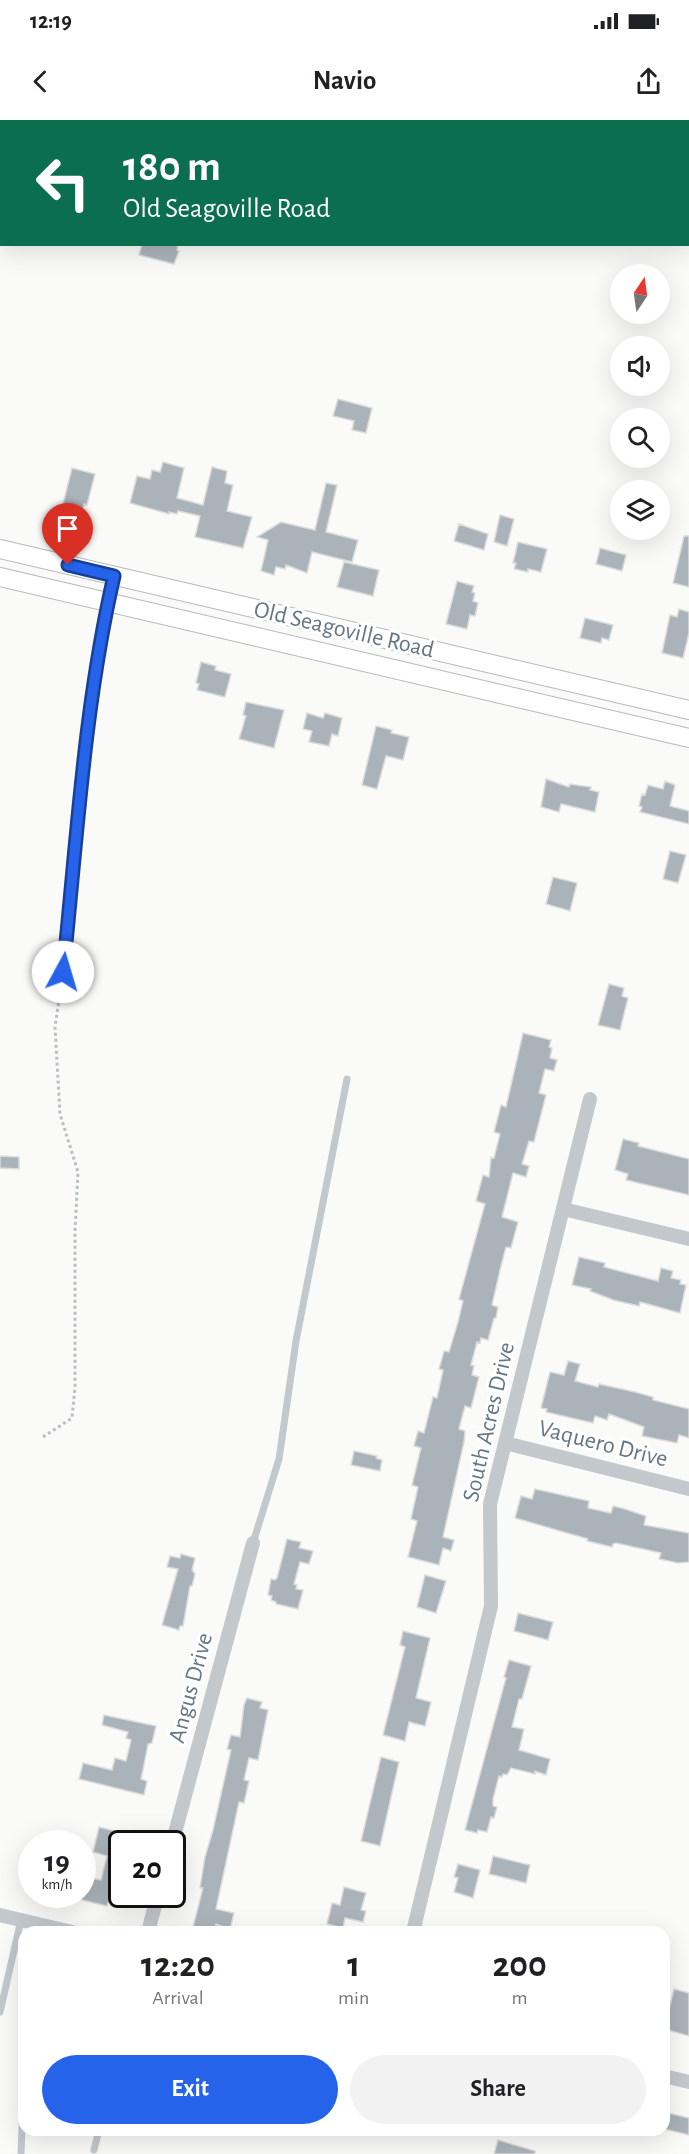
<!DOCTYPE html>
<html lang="en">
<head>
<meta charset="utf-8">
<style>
  body { margin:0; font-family:"Alegreya Sans",sans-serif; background:#f2f2f2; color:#202124; height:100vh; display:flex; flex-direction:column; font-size:22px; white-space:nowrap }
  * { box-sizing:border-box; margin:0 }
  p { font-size:20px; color:#757577 }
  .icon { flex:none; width:33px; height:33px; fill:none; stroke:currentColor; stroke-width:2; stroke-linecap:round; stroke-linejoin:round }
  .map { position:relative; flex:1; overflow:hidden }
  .sheet { position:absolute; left:18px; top:1806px; width:652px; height:210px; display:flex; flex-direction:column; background:#fff; border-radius:18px; box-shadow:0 6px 24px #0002 }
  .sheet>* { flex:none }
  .guide { position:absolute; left:0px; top:0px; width:690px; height:126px; box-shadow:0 6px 24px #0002; background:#0b6e4f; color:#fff; overflow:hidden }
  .needle { width:39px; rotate:13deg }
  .tools { position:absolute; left:610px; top:144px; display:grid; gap:12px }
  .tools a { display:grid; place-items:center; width:60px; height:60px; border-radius:50%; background:#fff; box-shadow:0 6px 24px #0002; font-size:30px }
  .speed { position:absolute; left:18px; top:1710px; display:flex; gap:12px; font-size:30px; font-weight:700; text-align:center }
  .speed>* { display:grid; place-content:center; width:78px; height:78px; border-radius:50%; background:#fff; box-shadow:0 6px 24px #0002; line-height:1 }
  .speed small { font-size:15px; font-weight:400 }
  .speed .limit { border:3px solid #111; border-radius:9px; background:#fff; color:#111 }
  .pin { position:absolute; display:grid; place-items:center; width:51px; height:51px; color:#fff; margin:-62px -26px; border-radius:50% 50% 50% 0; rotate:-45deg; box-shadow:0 0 6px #0007 }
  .pin .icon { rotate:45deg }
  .me { position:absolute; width:66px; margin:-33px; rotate:6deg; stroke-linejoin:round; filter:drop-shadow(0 0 4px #0008) }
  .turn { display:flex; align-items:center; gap:21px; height:126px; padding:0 24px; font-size:27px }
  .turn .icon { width:78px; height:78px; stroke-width:2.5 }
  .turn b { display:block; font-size:42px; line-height:51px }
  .eta { display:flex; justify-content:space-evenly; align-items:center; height:102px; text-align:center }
  .eta b { font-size:36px; font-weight:700; line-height:42px }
  .cta { display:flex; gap:12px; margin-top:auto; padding:12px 24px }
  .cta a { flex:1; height:69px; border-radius:36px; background:#2563eb; color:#fff; font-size:24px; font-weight:700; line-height:69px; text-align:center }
  .cta a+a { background:#f2f2f2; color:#202124 }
  .status { display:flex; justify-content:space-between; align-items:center; height:42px; padding:0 30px; background:#fff; direction:ltr }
  .status svg { height:16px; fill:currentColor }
  header { display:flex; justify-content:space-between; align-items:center; height:78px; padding:0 24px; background:#fff; font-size:27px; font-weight:700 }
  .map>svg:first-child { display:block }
  .building { fill:#aab3b9; stroke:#dcdcda; stroke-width:1.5 }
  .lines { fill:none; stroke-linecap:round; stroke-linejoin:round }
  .secondary-casing { stroke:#b3babf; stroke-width:20 }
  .path { stroke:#bbbfc2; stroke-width:3; stroke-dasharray:3 3; stroke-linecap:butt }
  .service { stroke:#c3c8cc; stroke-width:7 }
  .minor { stroke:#c3c8cc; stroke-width:14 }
  .secondary { stroke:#fff; stroke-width:18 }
  .route-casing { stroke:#184099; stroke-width:15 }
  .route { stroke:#2563eb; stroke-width:10 }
  .labels { text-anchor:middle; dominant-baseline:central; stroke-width:6; stroke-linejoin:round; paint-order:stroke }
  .street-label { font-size:24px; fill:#657683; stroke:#fff }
</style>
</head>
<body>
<div class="status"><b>12:19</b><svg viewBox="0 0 49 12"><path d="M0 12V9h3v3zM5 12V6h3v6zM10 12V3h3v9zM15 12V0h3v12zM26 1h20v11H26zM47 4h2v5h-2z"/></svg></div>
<header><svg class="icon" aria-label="back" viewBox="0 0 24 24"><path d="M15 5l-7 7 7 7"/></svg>Navio<svg class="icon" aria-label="share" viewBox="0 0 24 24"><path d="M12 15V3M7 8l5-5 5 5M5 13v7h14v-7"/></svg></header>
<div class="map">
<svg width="689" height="2034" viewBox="0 0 689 2034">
  <rect width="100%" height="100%" fill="#fafaf8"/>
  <!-- building -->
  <path class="building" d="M142,124H178L177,130L179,131L174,144L139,135Z
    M338,279L372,288L366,313L352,310L354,301L333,296Z
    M163,342L184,348L177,378L203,385L212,347L227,351L225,363L233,365L227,391L252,397L243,428L195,417L200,396L178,391L177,394L169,392V394L130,383L137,356L150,359L152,350L160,352Z
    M72,348L95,354L87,385L84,384L82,393L62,388Z
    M326,363L337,365L326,412L358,420L352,442L312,432L307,453L286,445L285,449L276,447L274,455L261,451L268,420L257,417L281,402L315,410Z
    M500,395L514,399L507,426L494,422Z
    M459,404L488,414L484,430L454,421Z
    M684,416H689V467L673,463Z
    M518,422L547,429L541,452L528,449V452L514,449L516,443H513Z
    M600,428L626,435L622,451L596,444Z
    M344,442L379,450L373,476L337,467Z
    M457,461L474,466L472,472L475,473L473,481L478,483L475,496L470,495L467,509L446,504Z
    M679,489L689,492V513L683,538L662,533L670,495L677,497Z
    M585,498L613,505L609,520L602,518L601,523L580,518Z
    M201,542L216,546L215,550L231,554L225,577L197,570L199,564L196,563Z
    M246,582L284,590L274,628L239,619L246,596L243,595Z
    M307,593L323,598L325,593L342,598L338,616L332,614L329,626L309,622L312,611L303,609Z
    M376,606L392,610L391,613L409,617L403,640L386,636L377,669L362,665Z
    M546,659L569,667L570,664L591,667L590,670L599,672L595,692L561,684L559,692L541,687Z
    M665,661L675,665L670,686L689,691V704L640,692L642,687L639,686L642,674L645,675L648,665L663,669Z
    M670,731L686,735L678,763L663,759Z
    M553,757L577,763L570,791L546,784Z
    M609,864L624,868L622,876L628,878L620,910L598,905Z
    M523,913L551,920L549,927L552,928L550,938L557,940L554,951L545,949L539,973L546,975L534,1022L529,1021L522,1044L529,1046L526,1057L513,1053L502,1097L518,1102L511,1128L506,1127L500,1150L492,1185L498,1187L496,1198H494L488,1220L481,1218L480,1223L477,1222L471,1245L474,1246L472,1255L479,1257L471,1288L465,1286L459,1309L465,1311L464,1322L443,1417L454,1420L451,1431L443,1428L439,1445L408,1437L417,1401L411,1399L418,1367L412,1365L421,1328L414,1326L418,1311L424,1313L433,1277L437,1278L443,1250L439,1249L444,1231L449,1232L458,1202L463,1181L459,1179L485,1084L476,1081L483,1055L489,1057L491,1037L494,1038L500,1014L494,1012L501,985L506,987Z
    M623,1019L639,1023L638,1026L689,1039V1075L626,1060L628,1054L615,1050Z
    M0,1036L19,1037V1049L0,1048Z
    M579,1137L605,1143L604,1147L658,1161L661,1148L673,1151L671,1158L681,1160L680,1164L686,1165L680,1193L640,1182L639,1186L613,1180L590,1171L591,1169L572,1165Z
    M568,1241L580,1244L575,1261L598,1267L599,1264L635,1272L653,1277V1280L689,1289V1318L679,1315L677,1323L642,1316L644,1307L609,1294L607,1300L595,1296L593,1303L546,1292L547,1289L541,1288L550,1252L564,1255Z
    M354,1331L377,1336L376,1338L382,1340L380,1351L351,1345Z
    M535,1369L589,1381L588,1388L611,1393L613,1386L625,1389L646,1396L644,1405L689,1413V1442L678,1443L659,1439L661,1433L616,1423L613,1424L612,1427L587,1421L588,1419L515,1398L521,1376L532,1379Z
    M287,1419L301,1422L299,1428L313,1431L309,1444L300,1442L294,1464L297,1465L296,1469L303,1470L298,1489L276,1484V1482L271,1480L272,1476L268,1475L271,1459L275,1460L277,1458Z
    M181,1434L195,1438L192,1450L195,1454L192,1466H190L183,1506H180L179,1510L162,1505L178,1449L167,1447L170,1436L180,1438Z
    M425,1455L446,1461L436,1493L417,1487Z
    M518,1493L553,1502L548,1520L514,1511Z
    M403,1511L430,1518L416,1578L431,1582L425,1606L409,1602L405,1621L383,1615L405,1527L400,1525Z
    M509,1540L531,1546L522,1579H519L512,1607L524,1609L519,1630L550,1639L546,1655L535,1651V1654L511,1648L507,1655L503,1654L502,1657L499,1656L493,1679V1686L497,1687L494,1698L491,1697L487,1712L478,1710L477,1713L465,1710L506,1558L504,1557Z
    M247,1578L262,1582L260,1588L268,1590L258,1640L249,1638L244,1660L249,1661L244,1683L239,1682L216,1789L234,1793L230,1809L216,1804L214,1812L193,1807L203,1768H200L205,1737L213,1710L231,1630L227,1629L231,1615L240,1617L244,1585Z
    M104,1595L156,1606L152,1623L148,1624L143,1650L141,1659L147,1661L144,1675L79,1659L83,1643L112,1650L115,1638L126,1641L131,1620L126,1618L128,1612L102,1605Z
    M381,1637L399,1642L380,1726L361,1721Z
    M99,1707L118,1712L117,1717L122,1718V1746L113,1780L109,1779L107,1786L82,1780V1756L101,1760L107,1736L93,1732Z
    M493,1736L530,1745L526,1763L489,1754Z
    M458,1744L480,1750L473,1778L454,1772L458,1758L454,1757Z
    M344,1767L366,1773L361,1790L366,1791L363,1802L345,1798L343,1808L327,1804L332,1783L340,1785Z
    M674,1869L689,1873V1916L664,1909Z
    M664,1992L689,1998V2015L664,2009Z
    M498,2020L535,2031V2034H494Z"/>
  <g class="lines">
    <defs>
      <path id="secondary" d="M0,429L689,590
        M0,457L689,618"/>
    </defs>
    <!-- secondary casing -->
    <use href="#secondary" class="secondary-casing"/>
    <!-- path -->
    <path class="path" d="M43,1317L72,1298L75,1267V1111L78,1052L60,994L55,907L62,860"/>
    <!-- service -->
    <path class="service" d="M63,852C76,729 84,604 107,482
      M253,1423L279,1339L296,1221L347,959
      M0,1892L21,1800
      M94,2030L99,2010
      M21,2034L23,1984"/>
    <!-- minor -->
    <path class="minor" d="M563,1089L689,1119
      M505,1323L689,1369
      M172,1724L253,1423
      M0,1795L72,1812
      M148,1812L158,1774
      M413,1812L491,1486L490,1384L590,979
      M664,1956L689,1962"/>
    <!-- secondary -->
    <use href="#secondary" class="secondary"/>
  </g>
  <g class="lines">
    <defs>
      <path id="route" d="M63,852C77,720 84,586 114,456L68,445"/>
    </defs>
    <!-- route casing -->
    <use href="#route" class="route-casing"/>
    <!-- route -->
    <use href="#route" class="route"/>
  </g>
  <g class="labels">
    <!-- street labels -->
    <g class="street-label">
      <text transform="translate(344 510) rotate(13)">Old Seagoville Road</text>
      <text transform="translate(489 1302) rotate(-77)">South Acres Drive</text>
      <text transform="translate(603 1324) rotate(14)">Vaquero Drive</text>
      <text transform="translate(191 1568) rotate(-75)">Angus Drive</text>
    </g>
  </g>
</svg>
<div class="tools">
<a><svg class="needle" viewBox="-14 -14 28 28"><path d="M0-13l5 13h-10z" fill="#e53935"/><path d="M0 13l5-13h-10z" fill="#757577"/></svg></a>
<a><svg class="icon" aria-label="sound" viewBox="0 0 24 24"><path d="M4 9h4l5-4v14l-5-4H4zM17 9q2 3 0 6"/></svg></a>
<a><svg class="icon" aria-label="search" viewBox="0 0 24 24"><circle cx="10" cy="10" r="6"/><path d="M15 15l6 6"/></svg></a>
<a><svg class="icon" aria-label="layers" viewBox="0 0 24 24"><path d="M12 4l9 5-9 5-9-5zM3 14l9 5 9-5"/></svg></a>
</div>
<div class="speed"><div>19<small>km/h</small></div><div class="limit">20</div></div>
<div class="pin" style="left:68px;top:445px;background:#d93025"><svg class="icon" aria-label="arrive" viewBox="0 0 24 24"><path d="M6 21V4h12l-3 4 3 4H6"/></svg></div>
<svg class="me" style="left:63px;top:852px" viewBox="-20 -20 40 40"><circle r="19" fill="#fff"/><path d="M0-13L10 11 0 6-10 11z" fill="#2563eb"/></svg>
<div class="guide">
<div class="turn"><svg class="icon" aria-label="left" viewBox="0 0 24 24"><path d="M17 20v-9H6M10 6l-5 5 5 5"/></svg><div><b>180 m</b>Old Seagoville Road</div></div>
</div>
<section class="sheet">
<div class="eta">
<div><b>12:20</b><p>Arrival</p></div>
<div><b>1</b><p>min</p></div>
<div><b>200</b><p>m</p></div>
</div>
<div class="cta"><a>Exit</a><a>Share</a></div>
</section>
</div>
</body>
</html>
